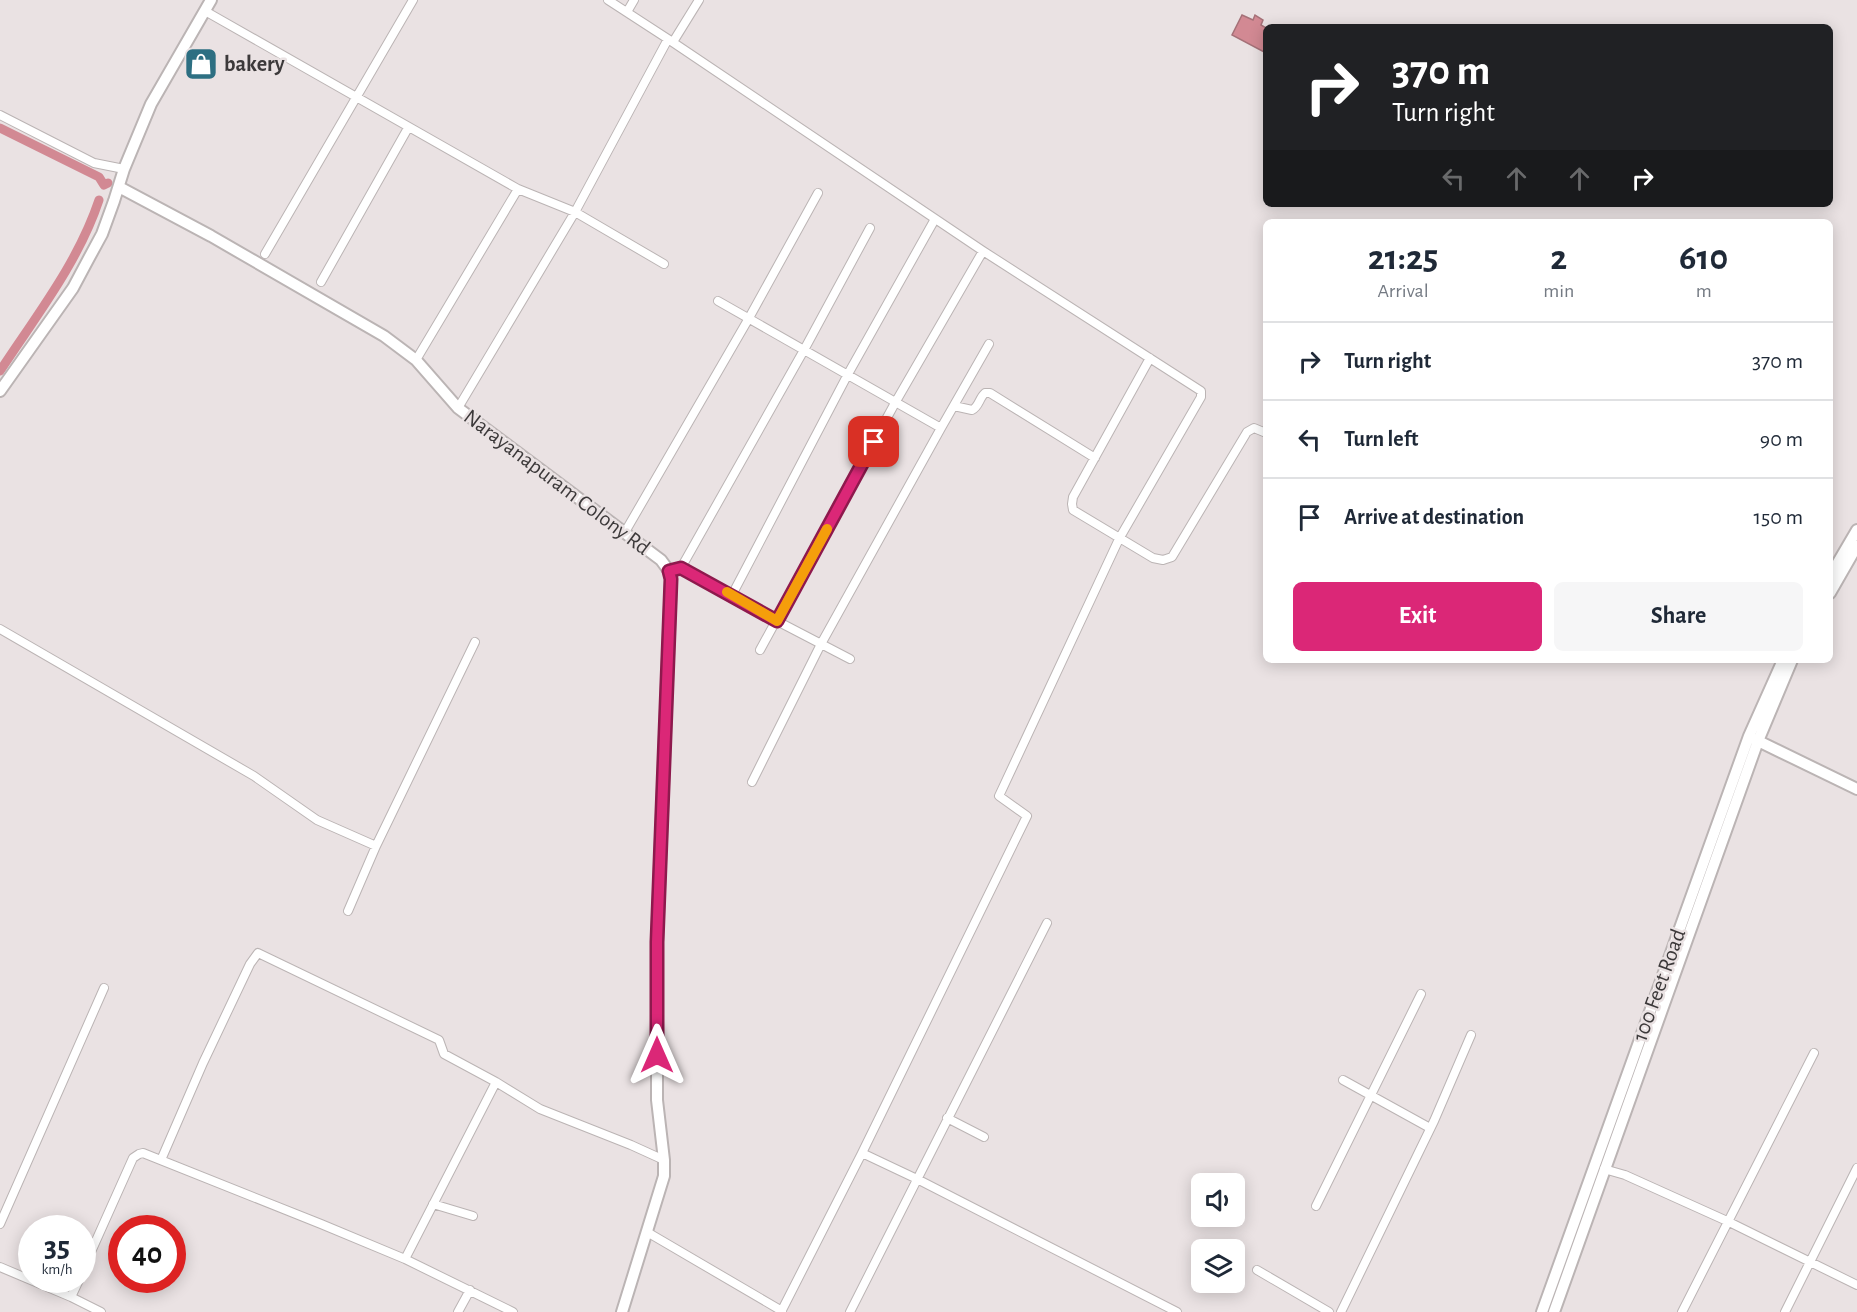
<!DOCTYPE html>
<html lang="en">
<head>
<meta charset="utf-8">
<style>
  body { margin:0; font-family:"Alegreya Sans",sans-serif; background:#f6f6f7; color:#1f2937; height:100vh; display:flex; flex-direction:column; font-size:22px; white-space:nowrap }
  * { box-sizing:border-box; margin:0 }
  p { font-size:20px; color:#747a83 }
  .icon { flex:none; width:33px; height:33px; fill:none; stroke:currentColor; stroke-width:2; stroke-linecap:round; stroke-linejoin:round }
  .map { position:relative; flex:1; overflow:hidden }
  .details { position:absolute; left:1263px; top:219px; width:570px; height:444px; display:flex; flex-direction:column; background:#fff; border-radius:9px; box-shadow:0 3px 15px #0003 }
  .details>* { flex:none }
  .banner { position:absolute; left:1263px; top:24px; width:570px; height:183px; border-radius:9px; box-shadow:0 3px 15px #0003; background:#202124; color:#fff; overflow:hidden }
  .tools { position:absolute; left:1191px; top:1173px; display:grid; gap:12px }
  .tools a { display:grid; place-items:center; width:54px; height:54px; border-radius:9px; background:#fff; box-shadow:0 3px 15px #0003; font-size:30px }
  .speed { position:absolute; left:18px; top:1215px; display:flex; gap:12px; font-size:30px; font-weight:700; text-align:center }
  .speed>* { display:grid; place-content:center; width:78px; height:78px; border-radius:50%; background:#fff; box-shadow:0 3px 15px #0003; line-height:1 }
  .speed small { font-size:15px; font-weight:400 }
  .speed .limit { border:9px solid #d22; background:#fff; color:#111 }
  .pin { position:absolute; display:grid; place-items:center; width:51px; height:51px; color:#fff; margin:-26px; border-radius:12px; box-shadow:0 3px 9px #0006 }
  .me { position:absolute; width:66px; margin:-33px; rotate:0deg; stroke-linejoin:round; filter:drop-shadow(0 0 4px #0008) }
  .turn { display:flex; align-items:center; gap:21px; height:126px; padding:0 30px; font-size:27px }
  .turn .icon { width:78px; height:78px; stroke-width:2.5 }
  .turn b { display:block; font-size:42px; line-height:51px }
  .lanes { display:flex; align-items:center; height:57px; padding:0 30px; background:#0003; justify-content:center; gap:30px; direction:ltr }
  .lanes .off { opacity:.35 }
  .eta { display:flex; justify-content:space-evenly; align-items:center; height:102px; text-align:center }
  .eta b { font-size:36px; font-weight:700; line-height:42px }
  .action { display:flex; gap:12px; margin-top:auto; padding:12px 30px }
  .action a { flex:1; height:69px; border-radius:9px; background:#db2777; color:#fff; font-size:24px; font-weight:700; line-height:69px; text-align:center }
  .action a+a { background:#f6f6f7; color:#1f2937 }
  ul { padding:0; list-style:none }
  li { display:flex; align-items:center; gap:18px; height:78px; padding:0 30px; border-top:2px solid #e0e1e3 }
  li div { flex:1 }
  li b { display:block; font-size:22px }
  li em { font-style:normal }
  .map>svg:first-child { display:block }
  .water { fill:#d28993; stroke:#a57178; stroke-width:1.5 }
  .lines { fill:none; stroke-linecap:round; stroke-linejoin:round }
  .canal { stroke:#d28993; stroke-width:9 }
  .street-casing { stroke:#bbb4b4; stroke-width:10 }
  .secondary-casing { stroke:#bbb4b4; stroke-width:14 }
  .street { stroke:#fff; stroke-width:8 }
  .secondary { stroke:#fff; stroke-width:10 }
  .route-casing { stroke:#8e194d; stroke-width:15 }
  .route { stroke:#db2777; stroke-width:10 }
  .slow { stroke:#f59e0b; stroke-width:10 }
  .labels { text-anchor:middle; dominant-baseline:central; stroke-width:5; stroke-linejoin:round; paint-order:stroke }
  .poi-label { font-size:22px; font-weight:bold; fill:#3c393a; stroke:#eae2e3; text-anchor:start }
  .street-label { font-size:22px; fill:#3c393a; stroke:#eae2e3 }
</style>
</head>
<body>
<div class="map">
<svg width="1857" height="1312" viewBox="0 0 1857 1312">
  <rect width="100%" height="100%" fill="#eae2e3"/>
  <!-- water -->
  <path class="water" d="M1242,15L1253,20L1255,15L1263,20L1261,25L1266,28V53L1232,35Z"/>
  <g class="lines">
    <!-- canal -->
    <path class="canal" d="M0,128L99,177L104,185L108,183
      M0,371C36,316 78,263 99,200"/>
    <defs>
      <path id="street" d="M608,0L668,39
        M205,11L518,189L575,212L664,264
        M627,12L634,0
        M673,42L699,0
        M0,115L94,163L124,169
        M265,254L413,0
        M321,282L408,128
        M718,301L941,428
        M1150,358L1073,497L1072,504L1073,510L1153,558L1163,560L1172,557L1247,432L1254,428L1266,433
        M416,360L518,189
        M954,406L972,410C979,407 979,398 985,393H990L1095,458
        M458,408L575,212L668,39L983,251L1201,391V397L1119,539L999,796L1027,816L862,1153L917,1179L1177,1312
        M625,532L749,318L818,193
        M681,568L804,350L870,228
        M669,571L681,568L777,621L850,659
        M732,595L848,374L935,219
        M0,629L254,776L317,820L376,846
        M760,650L895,403L983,251
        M752,782L821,644L941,428L989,344
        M348,911L376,846L475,642
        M1343,1080L1430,1128
        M947,1118L984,1137
        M161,1160L203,1063L250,964L258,953L439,1040L444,1054L496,1082L540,1109L631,1145L664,1160
        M1604,1169L1625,1175L1727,1221L1857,1285
        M433,1204L473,1216
        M1316,1206L1421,994
        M0,1224L104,988
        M647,1232L782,1311
        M405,1259L496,1082
        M0,1267L71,1297L101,1312
        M1257,1270L1329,1312
        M82,1272L133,1158L139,1154L143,1153L321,1224L405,1259L513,1312
        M71,1297L79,1280
        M458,1312L470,1290
        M781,1312L862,1153
        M850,1312L1047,923
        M1341,1312L1434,1121L1471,1035
        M1682,1312L1814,1053
        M1785,1312L1857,1168"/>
      <path id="secondary" d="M119,187L211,236L384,336L416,360L458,408L661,560L669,571L671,579L657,942V1100L664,1160V1176L622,1312
        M0,391L73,288L89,258L102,234L114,201L124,169L151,104L211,0
        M1830,576L1857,530
        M1830,593L1857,546
        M1752,738L1857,789
        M1542,1312L1749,736L1783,660
        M1554,1312L1758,741L1792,660"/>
    </defs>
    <!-- street casing -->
    <use href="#street" class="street-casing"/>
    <!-- secondary casing -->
    <use href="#secondary" class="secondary-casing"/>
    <!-- street -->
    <use href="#street" class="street"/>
    <!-- secondary -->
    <use href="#secondary" class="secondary"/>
  </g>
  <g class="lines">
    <defs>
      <path id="route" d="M657,1055V942L671,579L669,571L681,568L777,621L874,442"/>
    </defs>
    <!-- route casing -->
    <use href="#route" class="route-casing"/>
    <!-- route -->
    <use href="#route" class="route"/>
    <!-- slow -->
    <path class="slow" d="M727,592L777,621L827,529"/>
  </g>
  <!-- icons -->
  <defs>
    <symbol id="shop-square" viewBox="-11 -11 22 22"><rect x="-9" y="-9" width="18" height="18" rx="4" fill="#2d6f82" stroke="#eae2e3"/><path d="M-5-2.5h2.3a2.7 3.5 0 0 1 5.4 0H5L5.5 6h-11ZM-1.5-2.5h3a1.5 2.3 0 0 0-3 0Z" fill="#fff"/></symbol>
  </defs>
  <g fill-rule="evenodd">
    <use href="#shop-square" x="182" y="45" width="38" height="38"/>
  </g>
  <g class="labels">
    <!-- poi labels -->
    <g class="poi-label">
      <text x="224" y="64">bakery</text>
    </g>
    <!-- street labels -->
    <g class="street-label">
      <text transform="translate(557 482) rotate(37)">Narayanapuram Colony Rd</text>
      <text transform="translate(1659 985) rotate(-70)">100 Feet Road</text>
    </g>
  </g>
</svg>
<div class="tools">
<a><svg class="icon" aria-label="sound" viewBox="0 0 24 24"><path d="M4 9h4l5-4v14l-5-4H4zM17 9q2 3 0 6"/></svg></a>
<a><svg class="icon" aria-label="layers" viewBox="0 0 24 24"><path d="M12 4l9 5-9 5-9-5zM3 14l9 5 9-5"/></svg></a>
</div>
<div class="speed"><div>35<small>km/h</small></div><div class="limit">40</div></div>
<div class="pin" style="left:874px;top:442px;background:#d93025"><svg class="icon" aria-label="arrive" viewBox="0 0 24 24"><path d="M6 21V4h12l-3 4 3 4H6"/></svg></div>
<svg class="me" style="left:657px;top:1055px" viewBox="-20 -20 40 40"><path d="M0-17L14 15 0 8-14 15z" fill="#db2777" stroke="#fff" stroke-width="4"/></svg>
<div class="banner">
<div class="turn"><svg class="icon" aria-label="right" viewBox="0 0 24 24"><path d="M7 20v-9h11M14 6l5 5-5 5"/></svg><div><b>370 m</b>Turn right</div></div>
<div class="lanes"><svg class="icon off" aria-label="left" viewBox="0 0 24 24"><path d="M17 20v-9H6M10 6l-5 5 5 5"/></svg><svg class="icon off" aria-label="ahead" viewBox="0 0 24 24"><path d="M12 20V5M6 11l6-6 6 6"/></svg><svg class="icon off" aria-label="ahead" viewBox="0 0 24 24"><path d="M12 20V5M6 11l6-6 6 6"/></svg><svg class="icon" aria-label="right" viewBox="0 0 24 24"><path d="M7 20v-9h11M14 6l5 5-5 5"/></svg></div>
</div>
<section class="details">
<div class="eta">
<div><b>21:25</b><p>Arrival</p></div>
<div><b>2</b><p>min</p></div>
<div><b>610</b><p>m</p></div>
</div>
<ul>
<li><svg class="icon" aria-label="right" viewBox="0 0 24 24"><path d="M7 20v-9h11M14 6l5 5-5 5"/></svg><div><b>Turn right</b></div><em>370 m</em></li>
<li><svg class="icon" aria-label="left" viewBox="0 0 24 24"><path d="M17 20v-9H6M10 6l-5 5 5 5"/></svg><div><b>Turn left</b></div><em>90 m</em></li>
<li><svg class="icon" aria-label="arrive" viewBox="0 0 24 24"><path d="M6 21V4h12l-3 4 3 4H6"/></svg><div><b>Arrive at destination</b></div><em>150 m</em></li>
</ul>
<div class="action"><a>Exit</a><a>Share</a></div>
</section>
</div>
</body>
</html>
